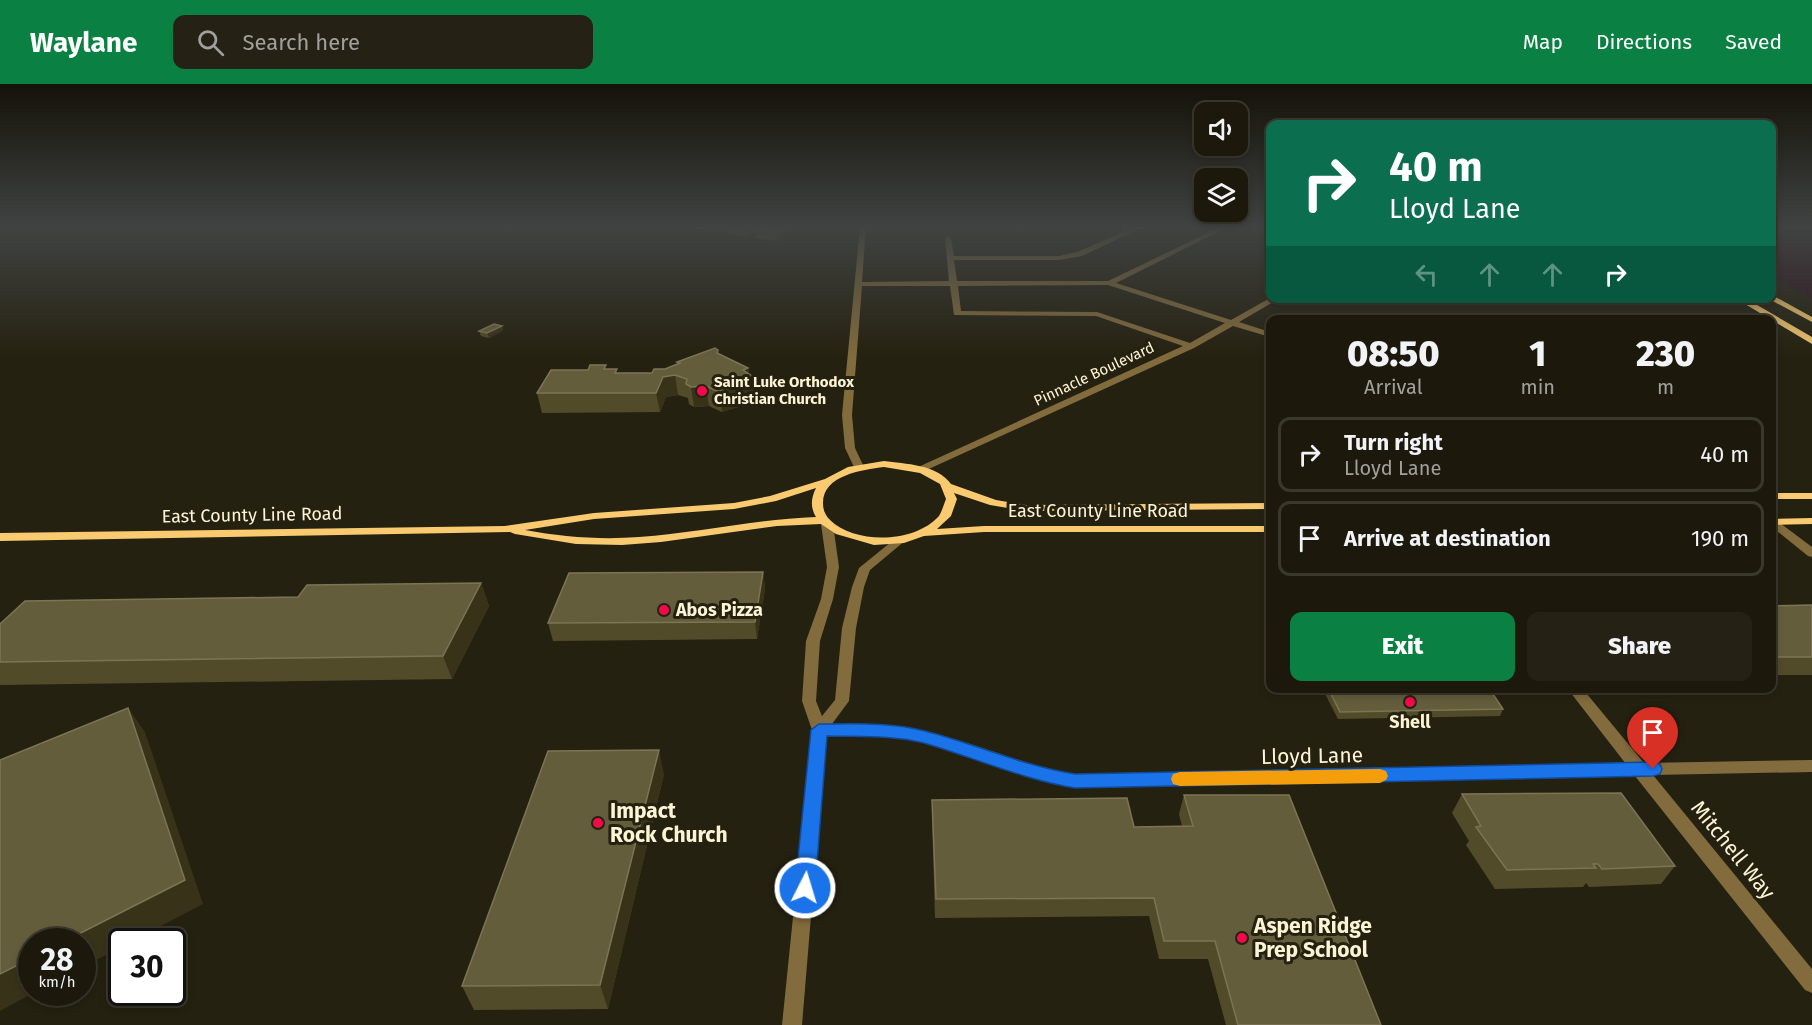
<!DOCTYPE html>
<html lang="en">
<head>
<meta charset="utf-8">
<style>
  body { margin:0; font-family:"Fira Sans",sans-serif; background:#252215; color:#f1f3f6; height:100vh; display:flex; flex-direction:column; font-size:22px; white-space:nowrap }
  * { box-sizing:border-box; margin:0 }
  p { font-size:20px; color:#a0a09d }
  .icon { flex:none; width:33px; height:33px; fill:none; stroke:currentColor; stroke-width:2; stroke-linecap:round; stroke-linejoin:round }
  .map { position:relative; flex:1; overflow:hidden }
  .panel { position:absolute; left:1266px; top:231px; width:510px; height:378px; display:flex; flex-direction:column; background:#1c190c; border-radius:12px; box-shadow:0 3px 9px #0003,0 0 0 2px #3a382d }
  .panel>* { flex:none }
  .guide { position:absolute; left:1266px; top:36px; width:510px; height:183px; border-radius:12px; box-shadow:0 3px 9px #0003,0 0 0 2px #3a382d; background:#0b6e4f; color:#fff; overflow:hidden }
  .tools { position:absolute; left:1194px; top:18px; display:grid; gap:12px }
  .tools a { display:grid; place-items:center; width:54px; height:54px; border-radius:12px; background:#1c190c; box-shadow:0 3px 9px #0003,0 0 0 2px #3a382d; font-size:30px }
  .speed { position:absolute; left:18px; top:844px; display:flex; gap:12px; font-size:30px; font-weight:700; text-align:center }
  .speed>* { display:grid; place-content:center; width:78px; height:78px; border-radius:50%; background:#1c190c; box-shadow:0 3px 9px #0003,0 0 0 2px #3a382d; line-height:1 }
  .speed small { font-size:15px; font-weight:400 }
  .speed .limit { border:3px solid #111; border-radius:9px; background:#fff; color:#111 }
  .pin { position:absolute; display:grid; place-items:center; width:51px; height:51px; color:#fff; margin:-62px -26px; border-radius:50% 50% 50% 0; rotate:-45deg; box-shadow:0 0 6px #0007 }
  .pin .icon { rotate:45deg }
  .me { position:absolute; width:66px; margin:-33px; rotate:5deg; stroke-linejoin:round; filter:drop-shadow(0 0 4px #0008) }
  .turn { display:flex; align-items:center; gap:21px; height:126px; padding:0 24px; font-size:27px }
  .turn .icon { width:78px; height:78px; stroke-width:2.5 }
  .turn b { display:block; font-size:42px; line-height:51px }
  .lanes { display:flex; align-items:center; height:57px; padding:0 24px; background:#0003; justify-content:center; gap:30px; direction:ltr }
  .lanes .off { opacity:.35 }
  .eta { display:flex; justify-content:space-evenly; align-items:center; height:102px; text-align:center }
  .eta b { font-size:36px; font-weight:800; line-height:42px }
  .primary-button { display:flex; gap:12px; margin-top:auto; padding:12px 24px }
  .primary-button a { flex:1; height:69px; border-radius:12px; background:#0b8043; color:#fff; font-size:24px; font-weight:800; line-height:69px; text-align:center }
  .primary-button a+a { background:#252215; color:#f1f3f6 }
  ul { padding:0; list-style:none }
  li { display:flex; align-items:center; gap:18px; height:75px; margin:0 12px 9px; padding:0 12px; border:3px solid #3a382d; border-radius:12px }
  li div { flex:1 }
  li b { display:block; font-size:22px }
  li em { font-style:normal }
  header { display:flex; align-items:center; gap:36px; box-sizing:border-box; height:84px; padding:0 30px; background:#0b8043; color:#fff }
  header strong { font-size:28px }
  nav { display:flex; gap:33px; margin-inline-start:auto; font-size:21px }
  .search { width:420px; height:54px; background:#252215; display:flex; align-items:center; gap:15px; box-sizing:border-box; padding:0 21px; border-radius:12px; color:#a0a09d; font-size:22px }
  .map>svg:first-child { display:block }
  .green { fill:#2e131e }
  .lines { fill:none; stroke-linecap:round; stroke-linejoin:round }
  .street { fill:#826b3d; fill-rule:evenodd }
  .secondary { fill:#f9ca70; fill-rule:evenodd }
  .wall { fill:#524b2a }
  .shaded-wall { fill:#383218 }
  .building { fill:#645d3c; stroke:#7c7454; stroke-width:1.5 }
  .route { fill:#1a73e8; stroke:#114b97; stroke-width:1.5 }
  .slow { fill:#f59e0b }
  .poi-dot { fill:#f40a4a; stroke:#252110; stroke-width:2 }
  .labels { text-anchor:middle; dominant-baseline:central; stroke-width:6; stroke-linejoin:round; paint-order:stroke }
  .far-street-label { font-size:15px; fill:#fdf3d5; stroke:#252110 }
  .far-poi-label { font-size:15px; font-weight:bold; fill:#fdf3d5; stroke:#252110; text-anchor:start }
  .street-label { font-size:18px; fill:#fdf3d5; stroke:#252110 }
  .poi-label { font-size:18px; font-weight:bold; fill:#fdf3d5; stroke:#252110; text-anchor:start }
  .near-street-label { font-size:21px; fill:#fdf3d5; stroke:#252110 }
  .near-poi-label { font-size:21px; font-weight:bold; fill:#fdf3d5; stroke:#252110; text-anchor:start }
</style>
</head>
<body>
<header>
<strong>Waylane</strong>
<div class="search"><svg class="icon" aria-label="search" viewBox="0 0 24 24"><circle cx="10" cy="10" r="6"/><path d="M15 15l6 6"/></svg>Search here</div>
<nav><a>Map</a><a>Directions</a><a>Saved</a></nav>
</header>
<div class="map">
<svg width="1812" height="941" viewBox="0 0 1812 941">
  <rect width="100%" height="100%" fill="#252110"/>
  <!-- green -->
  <path class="green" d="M1772,143H1812V214L1772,193Z"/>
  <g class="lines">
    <!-- street -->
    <path class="street" d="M860,143H866L862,198L949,197L945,154L948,152L951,154L954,172H1059L1077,168L1134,143H1143L1082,172L1059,176H954L957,197H1108L1220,143H1228L1116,199L1231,236L1270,214H1280L1239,238L1270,248V253L1233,242L1194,264L920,389L915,386L916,384L1183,262L1096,232L954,231L950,202H862L852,331L855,364L864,383L859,386L854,383L845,364L842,331ZM1108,201L1225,239L1190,259L1097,228L961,227L958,202Z
      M1772,435L1776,436L1812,463V473L1808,472L1772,443Z
      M827,437L833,440L839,483L833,515L820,557L816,617L822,632L835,616L842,544L852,503L859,484L896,454L900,452L906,456L870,486L864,503L856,544L849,617L832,640C859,640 887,640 915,645C969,656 1020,680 1075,691L1626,680L1567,604H1582L1644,679L1812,676V688L1653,691L1812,885V909L1805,906L1635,692L1075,703C1020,692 969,667 914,656C885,650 855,651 826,651L802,941H782L812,646L802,617L806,557L821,515L827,483L821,440Z"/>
    <!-- secondary -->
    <path class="secondary" d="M1772,211L1812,233V238L1769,215L1772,214Z
      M1735,214H1745L1812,253V260Z
      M884,377C905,380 937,380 951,400L996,416L1026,421L1270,419V425L1026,427L990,421L954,409L957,415L951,432L937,445L984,442H1270V448H984L924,452L904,459L874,461L836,450L821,440L777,442L661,458L622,461L576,460L515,450L510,448L0,457V449L505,442L594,429L734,419L770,412L825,395L848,383ZM884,383L920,389L940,400L946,415C944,420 942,427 939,432C915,459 856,461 830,436C825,431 823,426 823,419C823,391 862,386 884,383ZM816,404C811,414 810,423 816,433C756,435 698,449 639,453C601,456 562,453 525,446L594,435L734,425L776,417Z
      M1772,409H1812V415H1772Z
      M1812,434V440L1772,441V435Z"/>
  </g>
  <!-- wall -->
  <path class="wall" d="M697,143H790V148L776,157L755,154V149L749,153L727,150L726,144L715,148L697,146Z
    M502,242L503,246L489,254L481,252L479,247Z
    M718,266L719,270L748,284L749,290L755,294L757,313L749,316L748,320L722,328L709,322L694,323L689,320L688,314L678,311L666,313L660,328L542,329L537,309L607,285L618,289H652L665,285L678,280L677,278Z
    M763,488L765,505L757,555L553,557L548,539Z
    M481,499L489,522L452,595L0,601V540L298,513Z
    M1812,521V591H1772V522Z
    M1322,604H1489L1503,625L1500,632L1338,635Z
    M664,690L608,925L474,926L462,902Z
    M1462,710L1675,782L1661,800L1589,803L1586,799L1583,803L1495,805L1466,761L1469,757L1452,729Z
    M1184,711L1381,941H1226L1208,875H1159L1149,832L935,834L932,734V716L1134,743L1182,742L1179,730Z"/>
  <!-- shaded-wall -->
  <path class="shaded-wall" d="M715,143H726V144L715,148Z
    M750,143H763L754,146L755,149L749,153L748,145Z
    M784,143H790V148L776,157V149Z
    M502,242L503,246L489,254L487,249Z
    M748,284L750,295L755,294L757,313L749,316L748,320L722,328L719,308L743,286Z
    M675,291L678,311L666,313L660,328L656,309L663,293Z
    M706,302L709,322L694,323L691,303Z
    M763,488L765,505L757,555L755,538Z
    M481,499L489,522L452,595L443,572Z
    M128,624L145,648L203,820L130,858H122V863L82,883V858H63Z
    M659,666L664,690L608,925L600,901Z
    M32,874V909H33L0,927V890Z"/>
  <!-- building -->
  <path class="building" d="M758,143H784L776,149L754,146Z
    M494,240L502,242L487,249L479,247Z
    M715,264L718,266L717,269L748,284L743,286L755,294L746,297V300L719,308L706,302L691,303L686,300L687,295L675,291L663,293L656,309H537L551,286H588L590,281H606L604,285H617L615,289H652L654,285H665L680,279L677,278Z
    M763,488L755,538L548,539L569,489Z
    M481,499L443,572L0,578V540L25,517L298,513L307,501Z
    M1812,521V573H1772V522Z
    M1328,604H1489L1503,625L1340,628Z
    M128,624L185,796L63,858H32V874L0,890V676Z
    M659,666L600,901L462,902L548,667Z
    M1621,709L1675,782L1602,785L1598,780H1593L1596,784L1507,786L1476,743L1481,742L1462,710Z
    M1184,711H1289L1381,941H1238L1215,857H1164L1154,814L936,815L932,716L1127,714L1134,743L1193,742Z"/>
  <!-- sky -->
  <linearGradient id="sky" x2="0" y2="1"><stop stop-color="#141209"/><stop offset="0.52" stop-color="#404342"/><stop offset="1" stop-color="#404342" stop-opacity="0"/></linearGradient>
  <rect width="1812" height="275" fill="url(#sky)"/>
  <!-- route -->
  <path class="route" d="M819,640C854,640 890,638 925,647C976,660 1023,682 1075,690L1653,678L1660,680L1662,685L1660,690L1653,692L1075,704C1022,695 975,674 924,659C893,651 859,653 827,652L815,804L812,810L805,812L798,810L795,804L811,646Z"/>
  <!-- slow -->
  <path class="slow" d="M1380,685L1386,687L1388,692L1386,696L1380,699L1180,702L1173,700L1171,695L1173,690L1180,688Z"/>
  <!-- markers -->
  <g class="poi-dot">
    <circle cx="702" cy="307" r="6"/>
    <circle cx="664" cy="526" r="6"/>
    <circle cx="1410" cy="618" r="6"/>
    <circle cx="598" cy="739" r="6"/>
    <circle cx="1242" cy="854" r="6"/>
  </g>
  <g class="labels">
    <!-- far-street labels -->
    <g class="far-street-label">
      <text transform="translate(1094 290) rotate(-25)">Pinnacle Boulevard</text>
    </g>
    <!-- far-poi labels -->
    <g class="far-poi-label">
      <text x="714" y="298">Saint Luke Orthodox<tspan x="714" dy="17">Christian Church</tspan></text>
    </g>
    <!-- street labels -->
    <g class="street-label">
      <text x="1098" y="427">East County Line Road</text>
      <text transform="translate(252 431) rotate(-1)">East County Line Road</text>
    </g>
    <!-- poi labels -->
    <g class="poi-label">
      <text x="676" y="526">Abos Pizza</text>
      <text x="1410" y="638" text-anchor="middle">Shell</text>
    </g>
    <!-- near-street labels -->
    <g class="near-street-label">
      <text transform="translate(1312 672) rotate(-1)">Lloyd Lane</text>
      <text transform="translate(1733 766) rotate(51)">Mitchell Way</text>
    </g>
    <!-- near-poi labels -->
    <g class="near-poi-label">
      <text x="610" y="727">Impact<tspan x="610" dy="24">Rock Church</tspan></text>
      <text x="1254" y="842">Aspen Ridge<tspan x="1254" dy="24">Prep School</tspan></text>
    </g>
  </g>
</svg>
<div class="tools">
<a><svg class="icon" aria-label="sound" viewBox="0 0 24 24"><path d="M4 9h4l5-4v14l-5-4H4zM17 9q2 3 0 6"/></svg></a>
<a><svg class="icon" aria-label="layers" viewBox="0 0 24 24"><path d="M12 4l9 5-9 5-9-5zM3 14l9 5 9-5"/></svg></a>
</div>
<div class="speed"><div>28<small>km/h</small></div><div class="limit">30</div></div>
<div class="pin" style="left:1653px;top:685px;background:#d93025"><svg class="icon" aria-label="arrive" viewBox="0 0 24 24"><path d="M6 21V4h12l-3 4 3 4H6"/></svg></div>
<svg class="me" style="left:805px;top:804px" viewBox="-20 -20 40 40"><circle r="17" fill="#1a73e8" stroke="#fff" stroke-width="3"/><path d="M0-11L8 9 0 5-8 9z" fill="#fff"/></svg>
<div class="guide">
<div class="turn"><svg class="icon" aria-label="right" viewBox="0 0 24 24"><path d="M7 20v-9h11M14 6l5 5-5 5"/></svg><div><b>40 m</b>Lloyd Lane</div></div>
<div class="lanes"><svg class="icon off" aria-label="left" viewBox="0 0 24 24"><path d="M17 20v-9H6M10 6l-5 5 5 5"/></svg><svg class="icon off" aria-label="ahead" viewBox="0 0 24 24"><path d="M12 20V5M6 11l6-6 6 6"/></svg><svg class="icon off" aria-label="ahead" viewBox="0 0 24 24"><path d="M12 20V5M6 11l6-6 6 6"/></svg><svg class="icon" aria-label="right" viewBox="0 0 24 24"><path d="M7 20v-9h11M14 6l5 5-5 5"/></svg></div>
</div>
<section class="panel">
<div class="eta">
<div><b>08:50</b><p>Arrival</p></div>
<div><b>1</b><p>min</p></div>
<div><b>230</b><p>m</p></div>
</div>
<ul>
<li><svg class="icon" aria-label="right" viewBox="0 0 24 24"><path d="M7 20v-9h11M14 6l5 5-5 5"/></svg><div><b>Turn right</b><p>Lloyd Lane</p></div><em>40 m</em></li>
<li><svg class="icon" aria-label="arrive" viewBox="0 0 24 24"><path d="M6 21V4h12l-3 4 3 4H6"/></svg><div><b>Arrive at destination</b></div><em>190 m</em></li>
</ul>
<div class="primary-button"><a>Exit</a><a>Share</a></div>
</section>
</div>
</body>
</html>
